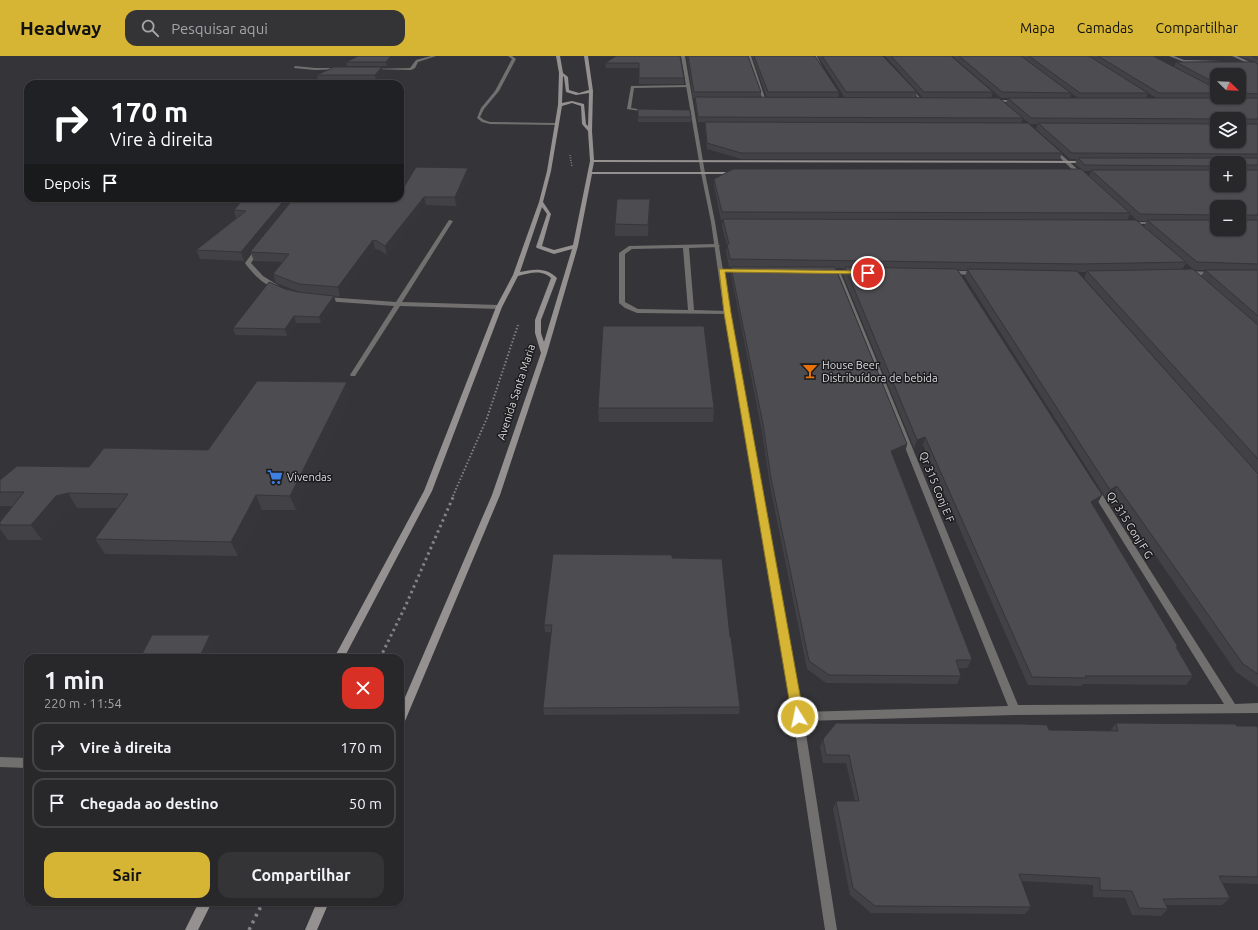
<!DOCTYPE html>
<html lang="pt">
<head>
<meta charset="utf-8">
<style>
  body { margin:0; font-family:Ubuntu,sans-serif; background:#343336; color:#f1f3f6; height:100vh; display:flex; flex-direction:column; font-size:15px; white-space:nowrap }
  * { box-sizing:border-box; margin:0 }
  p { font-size:13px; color:#a5a5a8 }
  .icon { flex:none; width:22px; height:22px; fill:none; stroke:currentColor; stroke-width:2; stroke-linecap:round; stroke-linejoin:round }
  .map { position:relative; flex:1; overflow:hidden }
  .panel { position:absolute; left:24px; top:598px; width:380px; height:252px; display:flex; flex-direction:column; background:#28272a; border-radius:12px; box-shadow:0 1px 3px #0004,0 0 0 1px #444447 }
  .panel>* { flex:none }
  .guide { position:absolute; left:24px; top:24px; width:380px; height:122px; border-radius:12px; box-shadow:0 1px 3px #0004,0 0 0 1px #444447; background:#202124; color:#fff; overflow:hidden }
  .needle { width:26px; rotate:113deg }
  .tools { position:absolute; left:1210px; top:12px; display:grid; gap:8px }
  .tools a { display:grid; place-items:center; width:36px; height:36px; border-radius:8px; background:#28272a; box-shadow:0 1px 3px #0004,0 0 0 1px #444447; font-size:20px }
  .pin { position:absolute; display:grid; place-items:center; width:34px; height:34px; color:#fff; margin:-17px; border:2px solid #fff; border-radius:50%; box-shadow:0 1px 4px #0007 }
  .me { position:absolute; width:44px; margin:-22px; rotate:350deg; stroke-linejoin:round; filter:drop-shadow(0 0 3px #0008) }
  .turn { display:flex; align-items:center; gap:14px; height:84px; padding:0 20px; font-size:18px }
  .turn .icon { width:52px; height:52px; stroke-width:2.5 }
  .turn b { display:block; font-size:28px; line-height:34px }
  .then { display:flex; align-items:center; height:38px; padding:0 20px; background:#0003; gap:8px; font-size:15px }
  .round { display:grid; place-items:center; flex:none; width:42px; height:42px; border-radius:12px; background:#343336 }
  .head { display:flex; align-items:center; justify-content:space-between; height:68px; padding:0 20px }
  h1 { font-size:24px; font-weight:600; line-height:30px }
  .primary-button { display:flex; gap:8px; margin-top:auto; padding:8px 20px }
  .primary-button a { flex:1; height:46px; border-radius:12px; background:#d6b534; color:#111; font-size:16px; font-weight:600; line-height:46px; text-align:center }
  .primary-button a+a { background:#343336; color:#f1f3f6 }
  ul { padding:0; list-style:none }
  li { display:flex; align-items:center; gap:12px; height:50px; margin:0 8px 6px; padding:0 12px; border:2px solid #444447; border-radius:12px }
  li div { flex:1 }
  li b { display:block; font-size:15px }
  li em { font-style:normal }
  header { display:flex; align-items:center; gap:24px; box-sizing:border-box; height:56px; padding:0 20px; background:#d6b534; color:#111 }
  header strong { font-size:19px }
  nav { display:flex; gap:22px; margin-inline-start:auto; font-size:14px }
  .search { width:280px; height:36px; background:#343336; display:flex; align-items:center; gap:10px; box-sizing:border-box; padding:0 14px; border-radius:12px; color:#a5a5a8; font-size:15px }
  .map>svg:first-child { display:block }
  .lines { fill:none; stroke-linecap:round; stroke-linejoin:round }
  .path-far3 { stroke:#838285; stroke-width:1.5; stroke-dasharray:1 1.5; stroke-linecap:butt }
  .path-far2 { stroke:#838285; stroke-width:2; stroke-dasharray:1.5 2; stroke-linecap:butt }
  .path-far1 { stroke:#838285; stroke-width:3; stroke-dasharray:2.5 3.5; stroke-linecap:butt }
  .path { stroke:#838285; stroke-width:3.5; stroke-dasharray:3 4.5; stroke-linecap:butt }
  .lane { fill:#72706f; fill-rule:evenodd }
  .street { fill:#72706f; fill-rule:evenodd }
  .secondary { fill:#959190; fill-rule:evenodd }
  .wall { fill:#424146; fill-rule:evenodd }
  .shaded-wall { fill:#363539 }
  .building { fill:#4d4c51; stroke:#363539 }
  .route { fill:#d6b534; stroke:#8b7622 }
  .labels { text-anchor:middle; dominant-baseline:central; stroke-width:3; stroke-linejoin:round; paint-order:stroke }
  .poi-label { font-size:11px; fill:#dddcdf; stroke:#1c1c1e; text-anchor:start }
  .street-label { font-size:11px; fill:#dddcdf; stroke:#1c1c1e }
</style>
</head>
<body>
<header>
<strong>Headway</strong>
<div class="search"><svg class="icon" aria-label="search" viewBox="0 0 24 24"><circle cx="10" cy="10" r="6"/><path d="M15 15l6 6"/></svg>Pesquisar aqui</div>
<nav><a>Mapa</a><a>Camadas</a><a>Compartilhar</a></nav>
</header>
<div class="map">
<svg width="1258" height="874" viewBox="0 0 1258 874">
  <rect width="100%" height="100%" fill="#353438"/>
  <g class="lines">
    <!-- path-far3 -->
    <path class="path-far3" d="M570,99L572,111"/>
    <!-- path-far2 -->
    <path class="path-far2" d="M453,440L487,362L518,269"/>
    <!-- path-far1 -->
    <path class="path-far1" d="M380,602L405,551L454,439"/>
    <!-- path -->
    <path class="path" d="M249,874L263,846"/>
    <!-- lane -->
    <path class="lane" d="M1169,0H1174L1184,4L1221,5L1184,6Z
      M689,29L690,31L634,32L631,52L650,55L648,56L627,53L631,30Z
      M717,188L720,190L719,191L689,192L694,254L727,255L730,257L729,258L637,257L625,252L619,247V197L629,190ZM683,192L688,254L638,253L625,246V198L632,193Z
      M0,701L28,702V712L0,711Z"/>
    <!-- street -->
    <path class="street" d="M431,0H436L418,6L415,12L411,14L369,13L410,12L416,4Z
      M508,0H512L516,3L499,35L484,53L480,61L484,64L490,66L556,67L557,69L490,68L482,66L477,62L481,52L495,35L512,3Z
      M681,0H685L705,117L715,166L730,257L802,656L1008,650L836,218L825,217L824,216L827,214L853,215L856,217L853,219L841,218L1018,649L1224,648L1091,434L1095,431L1098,432L1235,648L1258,647V657L1015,659L804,665L837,874H825L793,661L724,257L711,166L701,117Z
      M747,0H751L766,45L763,44Z
      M813,0H817L824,14H822Z
      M1232,0H1237L1252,7L1249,8Z
      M295,10L315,12H340L342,13L315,14L294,12Z
      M908,29H910L923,46H921Z
      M991,44H1018L1020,45L1018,46H990Z
      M1053,93H1055L1084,119V121H1080L1053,95Z
      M449,164L453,165L402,246L499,249L502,251L499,253L400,250L355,320H351L350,319L394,250L325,245L322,243L325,241L396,246Z
      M1128,166H1156L1158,167L1156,168H1128Z
      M258,191L261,193L251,207L263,220L279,230V232C267,233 251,216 245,207L256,192Z
      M949,215H975L978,217L975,219L947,218V216Z
      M1187,215L1213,216L1216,218L1213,220L1185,218V216Z"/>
    <!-- secondary -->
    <path class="secondary" d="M556,0H560L563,17L568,21L569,34L579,37L589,34L584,0H588L593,35L592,75L594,104L1087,105L1089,106L1087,107L594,106L592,116H736L738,117L736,118H592L578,190L547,297L500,439L405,665L404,668L400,670V653L492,439L541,297L535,277V264L551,222C542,213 529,217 518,220L502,251L432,435L344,602H334L424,435L496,251L513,219L539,146L547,115L558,49L559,17ZM563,20L564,21L566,36L576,39L589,37L588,70L586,68L584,48L572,45L562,47ZM572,47L581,50L582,68L588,75L590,105L573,189L554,194L542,190L551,158L543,146L551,115L562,50ZM542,151L547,158L536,191L537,192L554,198L572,193L544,286L541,277V264L557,222C547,211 533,213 520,216Z
      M199,846H212L198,874H185Z
      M317,846H329L317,874H305Z"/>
  </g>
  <!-- wall -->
  <path class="wall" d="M680,0L684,22V28H639V12H606L605,7Z
    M687,0H748L761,36V42L1023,62L1021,67L1062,97L1060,103H741L707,93L705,72V66H698L695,47V42H693Z
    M752,0H815L839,36L838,42H767Z
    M818,0H883L917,36L916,42H845Z
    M885,0H951L993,36L991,42H923Z
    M952,0H1153L1174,11L1176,6H1254L1239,0H1258V418L1084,222L1087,215L1201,220L1205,214H1194L1186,207L1182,214L1077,216L1258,418V631L1236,616L1113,438L1106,442L965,221L967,214H958L1102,439L1097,448L1094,450L1178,591L1177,592L1193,620L1186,629L1083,628L1081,630L1028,629L923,389L914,392L843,219L844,212H836L907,388L905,396L894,401L972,603L967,612H958L961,620L957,628L826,627L807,613L770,430L762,376L731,218V211H729L726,195L727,190L722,170L723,164H721L714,130V123L1081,113L1075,108L1077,103H1070L1036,73L1038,68H1030L1006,48L1008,42H1049H1001ZM1042,16L1078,42H1070L1071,37ZM1217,19H1239V41H1230L1233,42H1226L1229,41H1217ZM1148,37L1156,42H1146ZM1217,63H1239L1217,85ZM1217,107H1239L1217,129ZM1084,115H1091L1089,120ZM1217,151L1239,173H1217ZM1130,158L1138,165H1147L1144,170L1127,164Z
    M392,4L387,10H347L346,6Z
    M382,16L376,24H318L317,19Z
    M638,53L691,61V66H638Z
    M468,112L469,120L456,150L426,149L387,199L379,194L375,193L340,241L316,238L334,240L336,247L321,267H296L287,280L235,279L233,272L285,233L300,236L276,227L273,218L282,206L254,205L251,197L244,205L200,203L196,194L236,162L234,154L401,136Z
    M650,143L648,180H615V168Z
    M351,340L296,454H262L238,500L105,498L95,483L118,452H77L66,454L42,484H8L0,473V466L13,450H0V436L89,411L208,394Z
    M598,352H714L713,366H599Z
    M672,502L730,581L740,651L739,658L544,659L543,652L551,576H545L544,569Z
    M1116,667L1237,670L1258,672V828L1223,827L1230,842L1222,849H1166L1168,853L1161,860L1132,859L1125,842L1093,841V829L1021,825L1031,851L1025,858L871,857L850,839L833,753L836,745H855L846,707H823L820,691L823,683L1049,674L1110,675Z"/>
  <!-- shaded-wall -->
  <path class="shaded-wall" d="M391,0L392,4L387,10L386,6Z
    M382,11V16L376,24L375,19Z
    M468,112L469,120L456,150L455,141Z
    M424,141L426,149L387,199L385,190Z
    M286,142H295L250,196L251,197L244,205L241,196Z
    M373,184L375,193L340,241L338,231Z
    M334,240L336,247L321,267L319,261Z
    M294,260L296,267L287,280L285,273Z
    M347,326L351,340L296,454L290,440Z
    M925,381L923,389L914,392L917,384Z
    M907,388L905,396L889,403L891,395Z
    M1117,430L1113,438L1106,442L1110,434Z
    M68,437L77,452L66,454L42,484L31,469L56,440Z
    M256,439L262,454L238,500L231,486Z
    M1102,439L1097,448L1087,454L1091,446Z
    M210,579L214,587L207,602H199Z"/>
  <!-- building -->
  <path class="building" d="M358,0H391L386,6H346Z
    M616,0H680L684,22H639V7H605Z
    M688,0H748L761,36H694Z
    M754,0H815L839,36H768Z
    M822,0H883L917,36H846Z
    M891,0H951L993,36H924Z
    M959,0H1021L1071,37L1002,36Z
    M1029,0H1089L1148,37H1080Z
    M1098,0H1153L1217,33V37H1159Z
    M1253,0H1258V3L1255,1Z
    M1176,6H1255L1258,8V38L1239,37V19H1217V28Z
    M334,11H382L375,19H317Z
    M695,41L999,42L1023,62L698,61Z
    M1008,42H1258V63H1242L1240,64L1242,68H1258V98L1072,97L1038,67L1217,68V85H1239V63L1031,62Z
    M638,53L690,54L691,61H638Z
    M705,66L1028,67L1062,97H741L707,87Z
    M1078,102H1258V109H1242L1241,114H1258V159H1242L1241,162L1243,164H1258V208L1197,206L1147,164H1217V173H1239V151H1217V159L1140,158L1091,114H1217V129H1239V107H1217V110L1085,109Z
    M416,111L468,112L455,141H424L385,190L377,185L373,184L338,231L299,228L273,218L289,198L250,196L294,142H400V135L401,136Z
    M733,113H1081L1130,157L722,156L714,123Z
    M244,142H286L241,196L196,194L246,155L234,154Z
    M617,143H650L648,169L615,168Z
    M723,163L1136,164L1186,206L1080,208L730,203L727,188H729Z
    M731,211H835L907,388L891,395L972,603L971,604H956L961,620L829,619L809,605L771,422L763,368Z
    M845,211L957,213L1102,439L1091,446L1178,591H1176L1193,620H1085L1087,622L1032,621L925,381L917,384Z
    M967,213L1077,215L1258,418V618L1243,608L1117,430L1110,434Z
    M1193,213L1258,269V403L1087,215Z
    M1205,214H1258V260Z
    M269,226L285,233L298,236L334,240L319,261L294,260L285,273L233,272Z
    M603,270H704L714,352H598Z
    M257,325L347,326L290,440L256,439L231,486L95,483L128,438L68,437L56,440L31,469H0V466L24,436H0V424L17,410L89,411L104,392L208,394Z
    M553,498L672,499V502L722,503L730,581H731L740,651L543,652L552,569H544Z
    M152,579H210L199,602H140Z
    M836,667L1023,668L1047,669L1049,674L1118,675L1116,667L1235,668L1237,670H1256L1258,672V821L1219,820L1230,842L1163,843L1168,853L1139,852L1132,835L1100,834V822L1019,818L1031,851L875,850L853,832L836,745H859L849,699H826L823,683Z"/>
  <!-- route -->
  <path class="route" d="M719,213L868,215L871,217L868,218L725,216L731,257L804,661L803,665L798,666L794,665L792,661L724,257Z"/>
  <!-- icons -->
  <defs>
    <symbol id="bar-bare" viewBox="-9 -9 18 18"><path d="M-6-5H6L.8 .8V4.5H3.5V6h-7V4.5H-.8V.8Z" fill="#e8710a" stroke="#1c1c1e" stroke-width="2.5" paint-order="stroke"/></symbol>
    <symbol id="supermarket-bare" viewBox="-9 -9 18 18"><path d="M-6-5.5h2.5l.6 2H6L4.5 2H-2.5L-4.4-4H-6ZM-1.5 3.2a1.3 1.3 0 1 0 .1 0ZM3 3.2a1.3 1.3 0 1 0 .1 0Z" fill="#3f7fe0" stroke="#1c1c1e" stroke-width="2.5" paint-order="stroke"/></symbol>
  </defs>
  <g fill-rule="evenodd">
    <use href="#bar-bare" x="799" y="304" width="22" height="22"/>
    <use href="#supermarket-bare" x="264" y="410" width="22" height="22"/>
  </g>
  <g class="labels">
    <!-- poi labels -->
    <g class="poi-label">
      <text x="822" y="309">House Beer<tspan x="822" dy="13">Distribuídora de bebida</tspan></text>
      <text x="287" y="421">Vivendas</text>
    </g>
    <!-- street labels -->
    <g class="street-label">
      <text transform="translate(516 336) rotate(-72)">Avenida Santa Maria</text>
      <text transform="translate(937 431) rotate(68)">Qr 315 Conj E F</text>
      <text transform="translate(1130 469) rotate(58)">Qr 315 Conj F G</text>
    </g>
  </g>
</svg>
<div class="tools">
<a><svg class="needle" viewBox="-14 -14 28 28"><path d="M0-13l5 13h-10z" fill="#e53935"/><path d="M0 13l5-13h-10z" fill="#a5a5a8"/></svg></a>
<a><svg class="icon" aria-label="layers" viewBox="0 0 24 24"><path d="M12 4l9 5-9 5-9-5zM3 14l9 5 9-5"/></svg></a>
<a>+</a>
<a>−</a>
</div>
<div class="pin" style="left:868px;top:217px;background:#d93025"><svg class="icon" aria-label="arrive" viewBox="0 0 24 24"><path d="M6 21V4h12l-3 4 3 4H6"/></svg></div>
<svg class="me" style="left:798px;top:661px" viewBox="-20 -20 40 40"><circle r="17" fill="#d6b534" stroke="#fff" stroke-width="3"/><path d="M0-11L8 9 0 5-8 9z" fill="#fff"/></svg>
<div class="guide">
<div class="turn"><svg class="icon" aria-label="right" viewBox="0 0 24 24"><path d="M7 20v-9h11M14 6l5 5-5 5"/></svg><div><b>170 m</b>Vire à direita</div></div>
<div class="then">Depois<svg class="icon" aria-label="arrive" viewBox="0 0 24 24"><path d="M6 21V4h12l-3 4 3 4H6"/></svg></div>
</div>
<section class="panel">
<div class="head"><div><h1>1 min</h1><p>220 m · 11:54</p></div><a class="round" style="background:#d93025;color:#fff"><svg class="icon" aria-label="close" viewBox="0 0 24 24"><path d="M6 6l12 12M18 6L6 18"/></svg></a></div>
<ul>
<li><svg class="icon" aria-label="right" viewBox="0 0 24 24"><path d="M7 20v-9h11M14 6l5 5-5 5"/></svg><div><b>Vire à direita</b></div><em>170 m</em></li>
<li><svg class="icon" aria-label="arrive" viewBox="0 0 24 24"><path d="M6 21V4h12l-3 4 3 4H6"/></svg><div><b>Chegada ao destino</b></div><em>50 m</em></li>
</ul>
<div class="primary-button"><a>Sair</a><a>Compartilhar</a></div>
</section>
</div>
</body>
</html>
